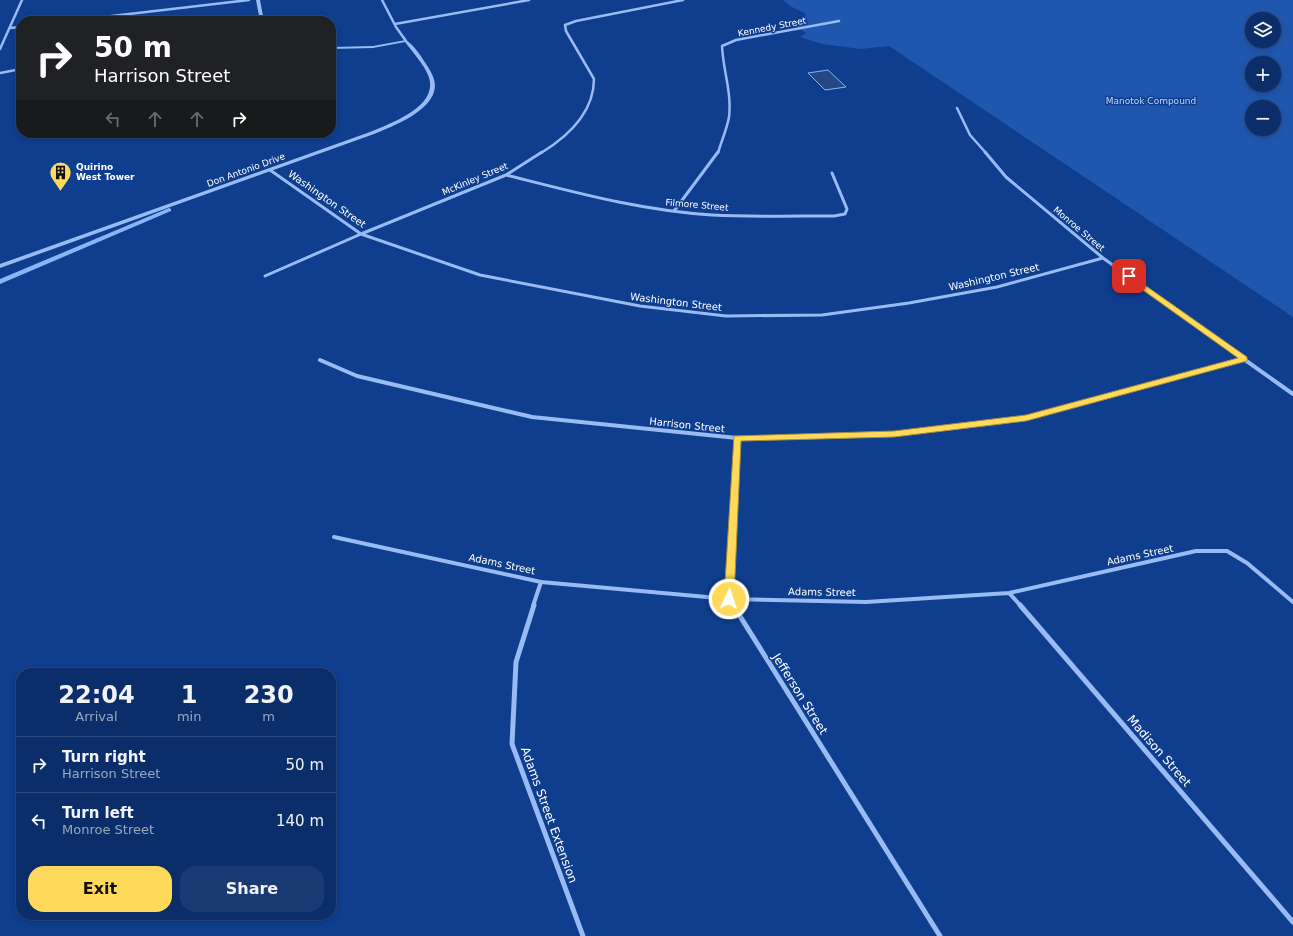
<!DOCTYPE html>
<html lang="en">
<head>
<meta charset="utf-8">
<style>
  body { margin:0; font-family:"DejaVu Sans",sans-serif; background:#193a73; color:#f1f3f6; height:100vh; display:flex; flex-direction:column; font-size:15px; white-space:nowrap }
  * { box-sizing:border-box; margin:0 }
  p { font-size:13px; color:#9aa8c1 }
  .icon { flex:none; width:22px; height:22px; fill:none; stroke:currentColor; stroke-width:2; stroke-linecap:round; stroke-linejoin:round }
  .map { position:relative; flex:1; overflow:hidden }
  .panel { position:absolute; left:16px; top:668px; width:320px; height:252px; display:flex; flex-direction:column; background:#0b2e6b; border-radius:16px; box-shadow:0 2px 6px #0003,0 0 0 1px #2b4a7e }
  .panel>* { flex:none }
  .guide { position:absolute; left:16px; top:16px; width:320px; height:122px; border-radius:16px; box-shadow:0 2px 6px #0003,0 0 0 1px #2b4a7e; background:#202124; color:#fff; overflow:hidden }
  .controls { position:absolute; left:1245px; top:12px; display:grid; gap:8px }
  .controls a { display:grid; place-items:center; width:36px; height:36px; border-radius:50%; background:#0b2e6b; box-shadow:0 2px 6px #0003,0 0 0 1px #2b4a7e; font-size:20px }
  .pin { position:absolute; display:grid; place-items:center; width:34px; height:34px; color:#fff; margin:-17px; border-radius:8px; box-shadow:0 2px 6px #0006 }
  .me { position:absolute; width:44px; margin:-22px; rotate:3deg; stroke-linejoin:round; filter:drop-shadow(0 0 3px #0008) }
  .turn { display:flex; align-items:center; gap:14px; height:84px; padding:0 12px; font-size:18px }
  .turn .icon { width:52px; height:52px; stroke-width:2.5 }
  .turn b { display:block; font-size:28px; line-height:34px }
  .lanes { display:flex; align-items:center; height:38px; padding:0 12px; background:#0003; justify-content:center; gap:20px; direction:ltr }
  .lanes .off { opacity:.35 }
  .eta { display:flex; justify-content:space-evenly; align-items:center; height:68px; text-align:center }
  .eta b { font-size:24px; font-weight:600; line-height:28px }
  .primary-button { display:flex; gap:8px; margin-top:auto; padding:8px 12px }
  .primary-button a { flex:1; height:46px; border-radius:16px; background:#ffda5a; color:#111; font-size:16px; font-weight:600; line-height:46px; text-align:center }
  .primary-button a+a { background:#193a73; color:#f1f3f6 }
  ul { padding:0; list-style:none }
  li { display:flex; align-items:center; gap:12px; height:56px; padding:0 12px; border-top:1px solid #2b4a7e }
  li div { flex:1 }
  li b { display:block; font-size:15px }
  li em { font-style:normal }
  .map>svg:first-child { display:block }
  .green { fill:#2057ae; fill-rule:evenodd }
  .water { fill:#254884; stroke:#89b5f7 }
  .lines { fill:none; stroke-linecap:round; stroke-linejoin:round }
  .stream { fill:#89b5f7; fill-rule:evenodd }
  .minor-far3 { stroke:#98bbf3; stroke-width:2.5 }
  .minor-far2 { stroke:#98bbf3; stroke-width:3 }
  .minor-far1 { stroke:#98bbf3; stroke-width:4 }
  .minor { stroke:#98bbf3; stroke-width:5 }
  .tertiary { fill:#98bbf3; fill-rule:evenodd }
  .route { fill:#ffda5a; stroke:#a68e3a }
  .labels { text-anchor:middle; dominant-baseline:central; stroke-width:3; stroke-linejoin:round; paint-order:stroke }
  .far-street-label { font-size:9px; fill:#fff; stroke:#0f3e8f }
  .far-park-label { font-size:9px; fill:#bfd7fe; stroke:#0f3e8f }
  .far-poi-label { font-size:9px; font-weight:bold; fill:#fff; stroke:#0f3e8f; text-anchor:start }
  .street-label { font-size:10px; fill:#fff; stroke:#0f3e8f }
  .near-street-label { font-size:12px; fill:#fff; stroke:#0f3e8f }
</style>
</head>
<body>
<div class="map">
<svg width="1293" height="936" viewBox="0 0 1293 936">
  <rect width="100%" height="100%" fill="#0f3e8f"/>
  <!-- green -->
  <path class="green" d="M783,0H1293V317L889,46L861,49L822,44L800,37L806,33L797,27L806,14L790,6ZM1252,19H1274V41H1252ZM1252,63H1274V85H1252ZM1252,107H1274V129H1252Z"/>
  <!-- water -->
  <path class="water" d="M828,70L846,87L825,90L808,73Z"/>
  <g class="lines">
    <!-- stream -->
    <path class="stream" d="M169,208L171,209V211L0,284V279Z"/>
    <!-- minor-far3 -->
    <path class="minor-far3" d="M382,0L396,27L406,41
      M69,21L249,0
      M395,24L529,0
      M10,28L21,27
      M0,49L22,0
      M0,73L21,69
      M957,108L970,135L986,153
      M541,153C567,137 594,113 594,79L566,31L565,25L576,21L683,0
      M718,153C721,142 727,129 729,117C732,93 723,70 722,46L736,40L839,21"/>
    <!-- minor-far2 -->
    <path class="minor-far2" d="M985,152L1006,177L1103,258L1233,351
      M270,170L361,234L480,275L640,306L726,316L822,315L909,303L997,287L1103,258
      M506,175C574,192 642,211 712,215C753,217 794,216 834,216L845,214L847,209L832,173
      M674,211L718,152
      M265,276L361,234L506,175L542,152"/>
    <!-- minor-far1 -->
    <path class="minor-far1" d="M1231,350L1293,394
      M320,360L357,376L532,417L737,438L894,434L1026,418L1244,359
      M334,537L541,582L729,599L866,602L1009,593L1196,551H1227L1247,563L1293,602
      M1009,593L1021,606
      M533,606L541,582
      M734,606L729,599L737,438"/>
    <!-- minor -->
    <path class="minor" d="M534,605L516,662L512,744L583,936
      M733,605L940,936
      M1020,605L1293,922"/>
    <!-- tertiary -->
    <path class="tertiary" d="M256,0H260L264,21H260Z
      M406,40C414,45 421,56 426,64C430,70 435,78 435,86C434,111 393,126 374,134L0,268V264L370,132C391,123 441,106 428,75C423,63 413,53 405,42L373,48L331,49V47L373,46Z"/>
  </g>
  <!-- route -->
  <path class="route" d="M1129,274L1247,357V361L1026,421L894,437L741,441L734,599L732,602H725L724,599L734,436L894,431L1026,415L1238,358L1126,278V275Z"/>
  <!-- icons -->
  <defs>
    <symbol id="building-pin" viewBox="-11 -11 22 30"><path d="M0 17L-7.5 6A9.5 9.5 0 1 1 7.5 6Z" fill="#ffda5a" stroke="#0f3e8f"/><path d="M-4-6H4V6H1V3H-1V6H-4ZM-2.5-4.3h1.7v1.8h-1.7ZM.8-4.3h1.7v1.8H.8ZM-2.5-1h1.7V.8h-1.7ZM.8-1h1.7V.8H.8Z" fill="#111"/></symbol>
  </defs>
  <g fill-rule="evenodd">
    <use href="#building-pin" x="48" y="160" width="25" height="34"/>
  </g>
  <g class="labels">
    <!-- far-street labels -->
    <g class="far-street-label">
      <text transform="translate(772 27) rotate(-11)">Kennedy Street</text>
      <text transform="translate(246 170) rotate(-20)">Don Antonio Drive</text>
      <text transform="translate(475 179) rotate(-23)">McKinley Street</text>
      <text transform="translate(697 205) rotate(5)">Filmore Street</text>
      <text transform="translate(1079 229) rotate(40)">Monroe Street</text>
    </g>
    <!-- far-park labels -->
    <g class="far-park-label">
      <text x="1151" y="101">Manotok Compound</text>
    </g>
    <!-- far-poi labels -->
    <g class="far-poi-label">
      <text x="76" y="167">Quirino<tspan x="76" dy="10">West Tower</tspan></text>
    </g>
    <!-- street labels -->
    <g class="street-label">
      <text transform="translate(327 199) rotate(35)">Washington Street</text>
      <text transform="translate(994 277) rotate(-13)">Washington Street</text>
      <text transform="translate(676 302) rotate(7)">Washington Street</text>
      <text transform="translate(687 425) rotate(6)">Harrison Street</text>
      <text transform="translate(1140 555) rotate(-12)">Adams Street</text>
      <text transform="translate(502 564) rotate(12)">Adams Street</text>
      <text transform="translate(822 592) rotate(1)">Adams Street</text>
    </g>
    <!-- near-street labels -->
    <g class="near-street-label">
      <text transform="translate(800 694) rotate(58)">Jefferson Street</text>
      <text transform="translate(1159 751) rotate(49)">Madison Street</text>
      <text transform="translate(549 815) rotate(70)">Adams Street Extension</text>
    </g>
  </g>
</svg>
<div class="controls">
<a><svg class="icon" aria-label="layers" viewBox="0 0 24 24"><path d="M12 4l9 5-9 5-9-5zM3 14l9 5 9-5"/></svg></a>
<a>+</a>
<a>−</a>
</div>
<div class="pin" style="left:1129px;top:276px;background:#d93025"><svg class="icon" aria-label="arrive" viewBox="0 0 24 24"><path d="M6 21V4h12l-3 4 3 4H6"/></svg></div>
<svg class="me" style="left:729px;top:599px" viewBox="-20 -20 40 40"><circle r="17" fill="#ffda5a" stroke="#fff" stroke-width="3"/><path d="M0-11L8 9 0 5-8 9z" fill="#fff"/></svg>
<div class="guide">
<div class="turn"><svg class="icon" aria-label="right" viewBox="0 0 24 24"><path d="M7 20v-9h11M14 6l5 5-5 5"/></svg><div><b>50 m</b>Harrison Street</div></div>
<div class="lanes"><svg class="icon off" aria-label="left" viewBox="0 0 24 24"><path d="M17 20v-9H6M10 6l-5 5 5 5"/></svg><svg class="icon off" aria-label="ahead" viewBox="0 0 24 24"><path d="M12 20V5M6 11l6-6 6 6"/></svg><svg class="icon off" aria-label="ahead" viewBox="0 0 24 24"><path d="M12 20V5M6 11l6-6 6 6"/></svg><svg class="icon" aria-label="right" viewBox="0 0 24 24"><path d="M7 20v-9h11M14 6l5 5-5 5"/></svg></div>
</div>
<section class="panel">
<div class="eta">
<div><b>22:04</b><p>Arrival</p></div>
<div><b>1</b><p>min</p></div>
<div><b>230</b><p>m</p></div>
</div>
<ul>
<li><svg class="icon" aria-label="right" viewBox="0 0 24 24"><path d="M7 20v-9h11M14 6l5 5-5 5"/></svg><div><b>Turn right</b><p>Harrison Street</p></div><em>50 m</em></li>
<li><svg class="icon" aria-label="left" viewBox="0 0 24 24"><path d="M17 20v-9H6M10 6l-5 5 5 5"/></svg><div><b>Turn left</b><p>Monroe Street</p></div><em>140 m</em></li>
</ul>
<div class="primary-button"><a>Exit</a><a>Share</a></div>
</section>
</div>
</body>
</html>
